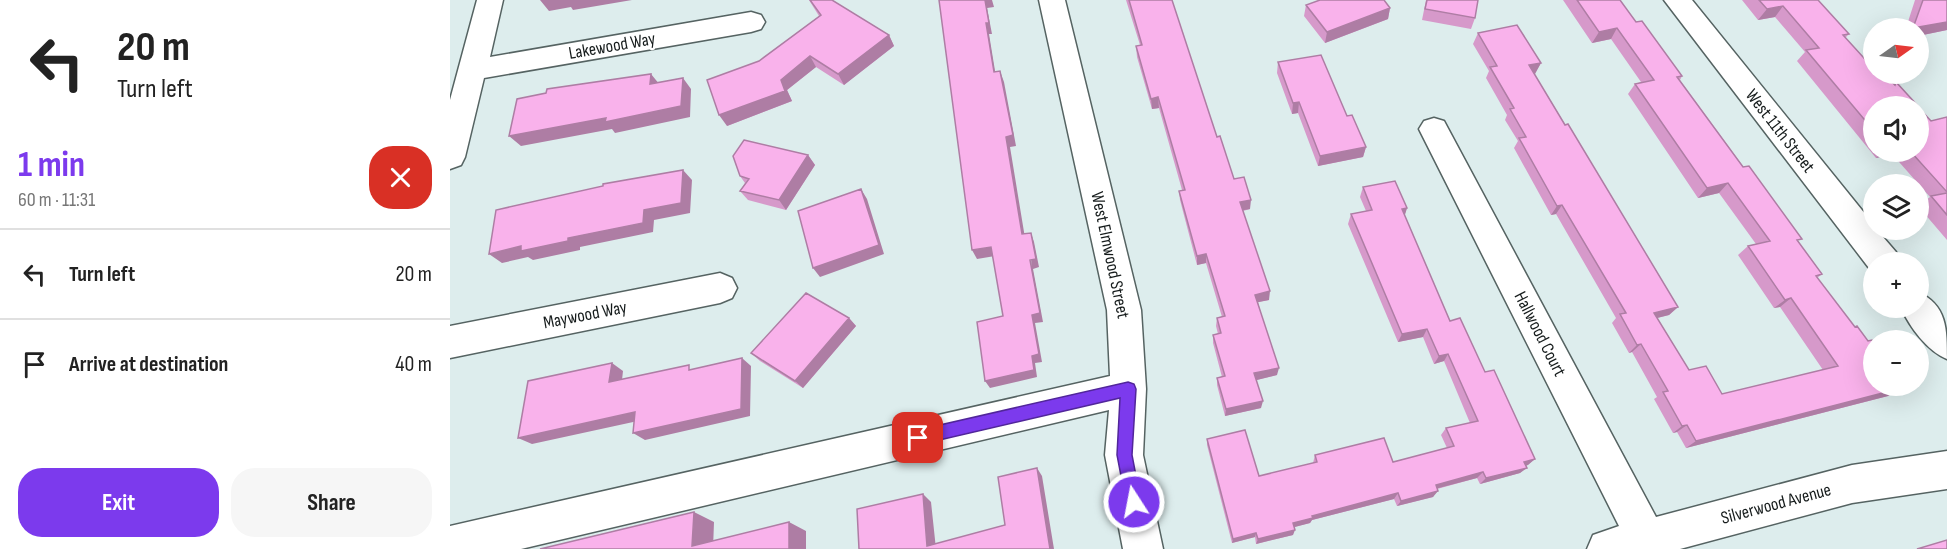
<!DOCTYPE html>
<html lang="en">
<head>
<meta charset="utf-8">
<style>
  body { margin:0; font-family:"Sofia Sans Condensed",sans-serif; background:#f6f6f6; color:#222; height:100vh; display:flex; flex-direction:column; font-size:22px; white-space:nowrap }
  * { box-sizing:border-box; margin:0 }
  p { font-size:20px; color:#767676 }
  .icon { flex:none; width:33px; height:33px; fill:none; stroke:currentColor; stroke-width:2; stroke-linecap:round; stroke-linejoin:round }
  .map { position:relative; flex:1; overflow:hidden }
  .panel { display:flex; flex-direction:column; background:#fff; width:450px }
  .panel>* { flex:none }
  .banner { background:#fff; color:#222; overflow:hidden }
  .needle { width:39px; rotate:76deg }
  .fabs { position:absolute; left:1413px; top:18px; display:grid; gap:12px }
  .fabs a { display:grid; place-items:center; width:66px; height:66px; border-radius:50%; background:#fff; box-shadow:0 6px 24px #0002; font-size:30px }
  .pin { position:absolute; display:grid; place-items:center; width:51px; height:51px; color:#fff; margin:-26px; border-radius:12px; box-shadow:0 3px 9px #0006 }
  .me { position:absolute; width:66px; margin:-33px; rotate:349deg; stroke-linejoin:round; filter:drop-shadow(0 0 4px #0008) }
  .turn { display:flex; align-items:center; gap:21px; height:126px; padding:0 18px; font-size:27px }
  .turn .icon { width:78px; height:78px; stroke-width:2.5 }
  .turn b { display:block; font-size:42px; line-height:51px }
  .round { display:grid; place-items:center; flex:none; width:63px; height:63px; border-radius:24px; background:#f6f6f6 }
  .headline { display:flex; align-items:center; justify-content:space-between; height:102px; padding:0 18px }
  h1 { font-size:36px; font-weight:700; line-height:45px; color:#7c3aed }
  .action { display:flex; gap:12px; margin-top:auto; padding:12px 18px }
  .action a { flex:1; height:69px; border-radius:24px; background:#7c3aed; color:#fff; font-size:24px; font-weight:700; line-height:69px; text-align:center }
  .action a+a { background:#f6f6f6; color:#222 }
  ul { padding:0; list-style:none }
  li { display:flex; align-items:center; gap:18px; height:90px; padding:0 18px; border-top:2px solid #e0e0e0 }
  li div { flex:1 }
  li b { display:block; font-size:22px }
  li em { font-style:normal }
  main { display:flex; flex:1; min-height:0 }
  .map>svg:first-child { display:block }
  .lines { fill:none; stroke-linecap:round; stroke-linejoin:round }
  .minor-casing { stroke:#556362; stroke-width:3 }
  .minor { fill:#fff; fill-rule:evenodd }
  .wall { fill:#d699ca }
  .shaded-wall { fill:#ae7da4 }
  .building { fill:#f9b2eb; stroke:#ae7da4; stroke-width:1.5 }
  .route { fill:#7c3aed; stroke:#51269a; stroke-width:1.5 }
  .labels { text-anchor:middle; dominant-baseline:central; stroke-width:4.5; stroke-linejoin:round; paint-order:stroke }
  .street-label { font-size:18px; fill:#151b1b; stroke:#fff }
</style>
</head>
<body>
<main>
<section class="panel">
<div class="banner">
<div class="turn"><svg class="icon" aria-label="left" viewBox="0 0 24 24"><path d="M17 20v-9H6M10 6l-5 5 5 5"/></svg><div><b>20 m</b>Turn left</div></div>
</div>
<div class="headline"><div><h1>1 min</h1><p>60 m · 11:31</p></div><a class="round" style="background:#d93025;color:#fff"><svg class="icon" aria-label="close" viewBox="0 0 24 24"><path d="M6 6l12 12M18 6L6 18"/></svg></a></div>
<ul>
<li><svg class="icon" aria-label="left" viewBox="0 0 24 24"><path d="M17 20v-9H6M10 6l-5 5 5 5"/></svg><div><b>Turn left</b></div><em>20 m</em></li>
<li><svg class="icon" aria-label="arrive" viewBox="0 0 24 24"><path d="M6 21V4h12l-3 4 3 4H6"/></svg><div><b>Arrive at destination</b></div><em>40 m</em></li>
</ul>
<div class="action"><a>Exit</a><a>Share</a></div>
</section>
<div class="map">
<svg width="1497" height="549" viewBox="0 0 1497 549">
  <rect width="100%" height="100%" fill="#ddeded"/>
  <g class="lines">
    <defs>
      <path id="minor" d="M27,0H53L40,57L301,12L311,15L315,22L311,29L301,32L34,78L15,157L11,165L0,169V100Z
        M589,0H615L691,310L696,389L693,455L713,549H673L655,455L659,410L71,549H0V526L660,376L657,310Z
        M1214,0H1242L1424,225V230H1427L1446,252L1450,262H1424L1422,272Z
        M984,118L994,121L1206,517L1402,465L1497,451V489L1402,503L1230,549H1137L1143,535L1169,526L969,129L974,121Z
        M270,273L282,278L287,288L282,298L270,303L0,358V326Z
        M1468,292C1497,305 1497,329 1497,359C1477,351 1460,327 1451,308H1468Z"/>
    </defs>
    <!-- minor casing -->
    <use href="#minor" class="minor-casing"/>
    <!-- minor -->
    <use href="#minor" class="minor"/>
  </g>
  <!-- wall -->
  <path class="wall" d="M359,0H382L439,35L444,46L394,85L366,67L337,90L342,101L277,126L309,61L369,16Z
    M676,0H722L767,137L784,179L800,209L793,211L819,300L808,302L827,375L806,380L811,408L775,416L767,385V378L772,377L763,343V335L768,334L766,326L767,318L772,317L756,263L747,265L730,200L729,191L732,190L709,108L702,109L687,57L686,46L690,45Z
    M976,0H1028L1025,18L1021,29L972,20Z
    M1113,0H1170L1186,22L1232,76L1230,80L1372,274L1367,278L1424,386L1452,388L1438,396L1236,448L1227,432L1223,433L1204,399L1207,397L1182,352L1179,353L1162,323L1166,318L1106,214L1101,215L1064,148L1068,141L1055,120L1057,115L1036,78L1039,71L1023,44L1028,33L1091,63L1084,74L1228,307L1219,315L1207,318L1239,370L1272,394L1373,370L1330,307L1324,308L1288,255L1298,246L1306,244L1269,193L1248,198L1178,94L1185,84L1191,82L1161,39L1142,43Z
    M1292,0H1368L1399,34L1395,38L1431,77L1444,84L1446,82L1468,106H1424V152H1468L1481,121L1497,117V240L1468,206L1480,197L1442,154L1426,158L1347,61L1355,52L1325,17L1308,20Z
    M1465,0H1497V30L1468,36V28H1456Z
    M856,5L940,8L938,19L875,43L854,16Z
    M828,62L897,116L916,147L913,157L868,166L848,113L842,114L827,73Z
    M358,155L365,165L336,210L298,200L290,191L295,183L290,176Z
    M913,187L957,208L954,216L1000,321L1035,372L1085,459L1076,466L1070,473L1030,484L1027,478L987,489L983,497L947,506L944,499L862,520L860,523L844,527L843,535L806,544L805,537L782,543L757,445V439L809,476L863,463L865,455L943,462L997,448L991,435L996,428L1020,423L994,361L984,364L973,337L948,342L898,224L901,214L916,211L910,197Z
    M399,318L406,326L353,388L310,361L301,353Z"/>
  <!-- shaded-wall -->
  <path class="shaded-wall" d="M90,0H182L123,10L121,7L99,11Z
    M535,0H542L544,7L537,8L542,34H539L547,83L544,72L536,23Z
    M1333,6L1325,17L1308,20L1317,9Z
    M940,8L938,19L875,43L877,32Z
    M1497,22V30L1468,36V28H1463Z
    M1167,28L1161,39L1142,43L1149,32Z
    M439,35L444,46L394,85L388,74Z
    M360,56L366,67L337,90L342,101L277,126L269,115L331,80Z
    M1091,63L1085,74L1074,76L1079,65Z
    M550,71L554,82L566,146L560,147L576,244L572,234L556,137Z
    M201,74L210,85L200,84Z
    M233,78L241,89L240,117L165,133L162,129L71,146L59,136Z
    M708,97L709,108L702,109L701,99Z
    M849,102L848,113L842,114L843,103Z
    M916,147L913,157L868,166L870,156Z
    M1433,152H1445L1442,154L1426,158Z
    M358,155L365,165L336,210L329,200Z
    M233,170L242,180L240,213L204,220L203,232L130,247V250L83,260L78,257L52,263L39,254L71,246L118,238L194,210Z
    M1278,183L1269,193L1248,198L1257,188Z
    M411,189L417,199L434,254L370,277L363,268Z
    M801,200L800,209L789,211L790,202Z
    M1112,205L1106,214L1101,215L1107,206Z
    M957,208L954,218L952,209Z
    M581,233L584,242L589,267L583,269L593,322L585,323L592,362L585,363L587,377L540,388L535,381L582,356Z
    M541,247L545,256L527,259L522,250Z
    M756,254V263L747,265V256Z
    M820,291L819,300L804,303L805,295Z
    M1341,298L1330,307L1324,308L1335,300Z
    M1228,307L1219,315L1195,321L1204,313Z
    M399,318L406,326L353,388L345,381Z
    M977,329L973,337L948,342L952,334Z
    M1191,344L1182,352L1179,353L1187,345Z
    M998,354L994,361L984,364L989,356Z
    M292,358L301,366L300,416L195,440L183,433Z
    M162,363L173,371L171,389L159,382Z
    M829,368L827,375L803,381L804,373Z
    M1452,388L1438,396L1236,448L1246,441Z
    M813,401L811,408L775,416L776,409Z
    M185,412L197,419L82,444L68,438Z
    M1237,425L1227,432L1223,433L1232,426Z
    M1085,459L1078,465L1068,468L1074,462Z
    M587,468L592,476L604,549H600Z
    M1077,468L1070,473L1030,484L1036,478Z
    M1033,472L1027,478L981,490L986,485Z
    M988,491L983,497L947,506L951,501Z
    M948,493L944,499L862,520L860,523L841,528L843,523L862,516Z
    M473,494L481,502L486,549L477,546Z
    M244,512L264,522L263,549L242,546Z
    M339,522L356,531V549H339Z
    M845,530L843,535L806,544L808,539Z
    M806,533L805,537L782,543L783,539Z"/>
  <!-- building -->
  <path class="building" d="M360,0H382L439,35L388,74L360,56L331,80L335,91L269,115L257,80L309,61L371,15Z
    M489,0H535L539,23H536L544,72L550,71L563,135L556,137L572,234L581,233L586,259L580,260L590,313L582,315L589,354L582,356L584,370L535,381L527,322L553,316L541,247L522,250Z
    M679,0H722L767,137L770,136L784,179L794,177L801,200L790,202L820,291L805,295L829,368L804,373L813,401L776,409L767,378L775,376L763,335L771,333L767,318L775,316L756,254L747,256L729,191L735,190L708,97L701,99L686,46L692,45Z
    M870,0H934L940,8L877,32L856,5Z
    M977,0H1028L1025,18L975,9Z
    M1127,0H1170L1186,22L1192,21L1232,76L1227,77L1293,167L1299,166L1352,239L1347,240L1372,274L1366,276L1405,327L1407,326L1418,341L1422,340L1424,342V386H1450L1452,388L1246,441L1237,425L1232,426L1213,392L1218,391L1191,344L1187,345L1170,314L1176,313L1112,205L1107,206L1069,138L1076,137L1060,109L1064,108L1040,67L1047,66L1028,33L1067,25L1091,63L1079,65L1115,125L1118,124L1228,307L1204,313L1239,370L1256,366L1272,394L1388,366L1341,298L1335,300L1298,246L1320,241L1278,183L1257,188L1185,84L1204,80L1167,28L1149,32Z
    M1309,0H1368L1399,34L1393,35L1424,69V74H1428L1431,77L1436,76L1445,85L1446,82L1468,106H1424V131L1356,50L1369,48L1333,6L1317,9Z
    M1473,0H1497V22L1463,28Z
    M871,55L897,116L902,115L916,147L870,156L849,102L843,103L828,62Z
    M201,74L200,84L233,78L231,106L155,122L156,118L59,136L67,99L96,93L97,89Z
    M1468,107L1481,121L1497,117V192L1461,152H1468Z
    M294,140L358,155L329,200L290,191L299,179L290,176L283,156Z
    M233,170L231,203L194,210L193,223L118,238V241L71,251V246L39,254L46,210L153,186V184Z
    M945,181L957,208L952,209L1000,321L1010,318L1035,372L1044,370L1085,459L1074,462L1077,468L1036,478L1033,472L986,485L988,491L951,501L948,493L862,516L863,518L843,523L845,530L808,539L806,533L783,539L757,439L795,430L809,476L867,462L865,455L934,438L943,462L1004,446L996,428L1028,421L998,354L989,356L977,329L952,334L901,214L922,210L913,187Z
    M411,189L429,245L363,268L348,211Z
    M1497,193V215L1481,196Z
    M356,293L399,318L345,381L301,353Z
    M292,358L291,409L183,433L185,412L68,438L78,381L162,363L159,382L239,365V370Z
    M587,468L600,549H409L407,509L473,494L477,546L555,525L548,477Z
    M244,512L242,546L339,522V549H90Z
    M1497,540V549H1467Z"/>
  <!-- route -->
  <path class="route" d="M678,382L684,384L686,389L682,455L691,502L689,508L684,510L678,508L676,502L667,455L670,398L468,445L463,443L461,438L463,433L468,430Z"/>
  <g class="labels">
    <!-- street labels -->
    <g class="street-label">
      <text transform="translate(162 46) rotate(-10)">Lakewood Way</text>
      <text transform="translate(1330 131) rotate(52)">West 11th Street</text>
      <text transform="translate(660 255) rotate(78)">West Elmwood Street</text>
      <text transform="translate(135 315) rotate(-11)">Maywood Way</text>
      <text transform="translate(1090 334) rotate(63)">Hallwood Court</text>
      <text transform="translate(1326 504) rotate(-15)">Silverwood Avenue</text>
    </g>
  </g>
</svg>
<div class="fabs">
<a><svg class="needle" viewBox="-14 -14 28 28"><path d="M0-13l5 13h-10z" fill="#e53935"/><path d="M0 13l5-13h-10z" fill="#767676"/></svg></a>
<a><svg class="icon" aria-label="sound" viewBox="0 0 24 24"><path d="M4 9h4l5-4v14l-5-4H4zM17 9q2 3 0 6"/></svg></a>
<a><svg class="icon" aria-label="layers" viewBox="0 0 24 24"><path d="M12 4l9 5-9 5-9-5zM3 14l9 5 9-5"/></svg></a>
<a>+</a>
<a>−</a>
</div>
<div class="pin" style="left:468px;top:438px;background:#d93025"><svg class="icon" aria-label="arrive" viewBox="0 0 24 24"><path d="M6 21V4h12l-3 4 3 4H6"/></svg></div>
<svg class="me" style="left:684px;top:502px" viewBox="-20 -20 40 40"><circle r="17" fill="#7c3aed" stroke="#fff" stroke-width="3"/><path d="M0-11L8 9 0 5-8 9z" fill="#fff"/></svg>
</div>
</main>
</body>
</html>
